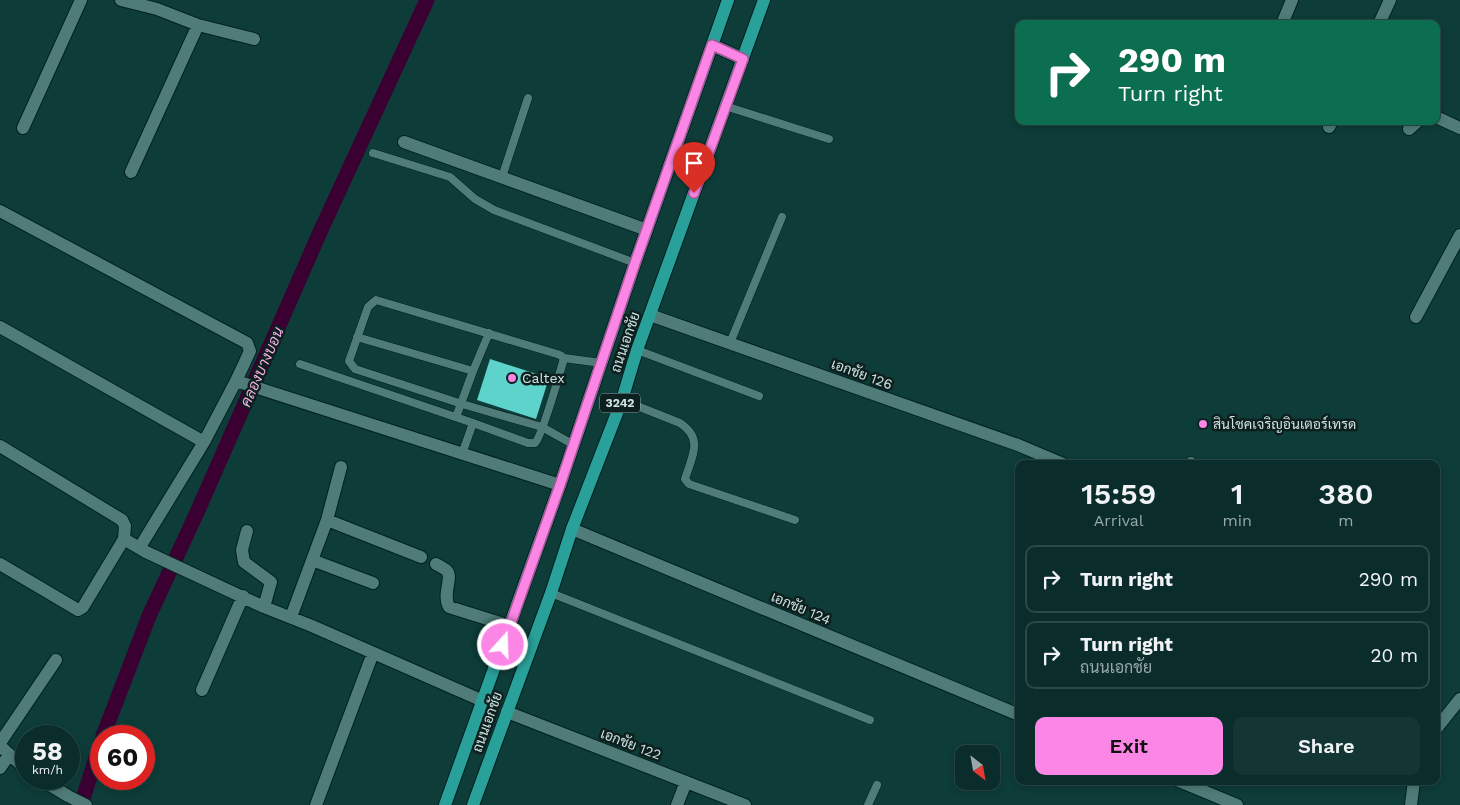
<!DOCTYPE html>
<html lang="en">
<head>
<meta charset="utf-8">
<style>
  body { margin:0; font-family:"Work Sans",Sarabun,sans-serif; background:#133533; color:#f1f3f6; height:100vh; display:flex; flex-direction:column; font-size:19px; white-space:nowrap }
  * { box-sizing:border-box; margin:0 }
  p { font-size:16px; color:#99a8a9 }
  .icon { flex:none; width:28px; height:28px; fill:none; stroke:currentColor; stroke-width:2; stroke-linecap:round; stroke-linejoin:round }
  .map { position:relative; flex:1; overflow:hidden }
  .sheet { position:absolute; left:1015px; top:460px; width:425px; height:325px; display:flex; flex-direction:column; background:#0a2d2b; border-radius:10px; box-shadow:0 2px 8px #0003,0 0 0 1px #2a4947 }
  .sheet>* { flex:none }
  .top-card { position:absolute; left:1015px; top:20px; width:425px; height:105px; border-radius:10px; box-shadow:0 2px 8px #0003,0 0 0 1px #2a4947; background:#0b6e4f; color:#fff; overflow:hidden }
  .needle { width:32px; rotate:149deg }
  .controls { position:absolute; left:955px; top:745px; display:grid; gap:10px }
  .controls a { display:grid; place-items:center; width:45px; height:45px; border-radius:10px; background:#0a2d2b; box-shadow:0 2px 8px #0003,0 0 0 1px #2a4947; font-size:25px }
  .speed { position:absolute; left:15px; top:725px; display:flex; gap:10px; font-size:25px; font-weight:700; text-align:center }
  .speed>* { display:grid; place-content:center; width:65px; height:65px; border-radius:50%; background:#0a2d2b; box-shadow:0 2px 8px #0003,0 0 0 1px #2a4947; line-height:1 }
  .speed small { font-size:12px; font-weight:400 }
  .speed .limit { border:8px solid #d22; background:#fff; color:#111 }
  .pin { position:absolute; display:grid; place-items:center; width:42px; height:42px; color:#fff; margin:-51px -21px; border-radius:50% 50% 50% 0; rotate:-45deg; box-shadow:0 0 5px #0007 }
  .pin .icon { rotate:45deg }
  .me { position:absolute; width:55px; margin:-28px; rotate:20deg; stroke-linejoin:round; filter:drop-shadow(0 0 4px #0008) }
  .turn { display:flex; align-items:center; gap:18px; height:105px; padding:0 20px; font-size:22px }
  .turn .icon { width:65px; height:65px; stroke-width:2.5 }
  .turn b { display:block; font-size:35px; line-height:42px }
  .eta { display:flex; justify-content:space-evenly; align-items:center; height:85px; text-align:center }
  .eta b { font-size:30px; font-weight:600; line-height:35px }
  .cta { display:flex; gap:10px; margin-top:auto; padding:10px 20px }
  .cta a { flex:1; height:58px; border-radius:10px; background:#fb86e5; color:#111; font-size:20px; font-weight:600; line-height:58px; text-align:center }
  .cta a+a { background:#133533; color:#f1f3f6 }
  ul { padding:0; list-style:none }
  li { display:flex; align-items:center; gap:15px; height:68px; margin:0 10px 8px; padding:0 10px; border:2px solid #2a4947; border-radius:10px }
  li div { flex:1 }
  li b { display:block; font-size:19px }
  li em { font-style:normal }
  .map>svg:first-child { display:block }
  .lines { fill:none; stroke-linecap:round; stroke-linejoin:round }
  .canal { stroke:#3a0032; stroke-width:15 }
  .building { fill:#5ed3cb }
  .service-casing { stroke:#00211f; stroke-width:9 }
  .minor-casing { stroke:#00211f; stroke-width:14 }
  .primary-casing { stroke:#00211f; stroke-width:14 }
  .service { stroke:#4f7c78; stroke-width:8 }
  .minor { stroke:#4f7c78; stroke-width:12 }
  .primary { stroke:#29a19a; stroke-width:12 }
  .route-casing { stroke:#a35795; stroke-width:12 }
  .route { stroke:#fb86e5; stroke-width:9 }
  .poi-dot { fill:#fb86e5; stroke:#0d1f1e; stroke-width:2 }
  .labels { text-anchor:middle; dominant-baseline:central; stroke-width:5; stroke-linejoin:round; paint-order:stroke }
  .shield { fill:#0d1f1e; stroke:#93a9a7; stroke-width:1 }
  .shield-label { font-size:12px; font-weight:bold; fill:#cde4e2 }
  .street-label { font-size:14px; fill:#cde4e2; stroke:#0d1f1e }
  .poi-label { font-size:14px; fill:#cde4e2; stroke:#0d1f1e; text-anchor:start }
  .water-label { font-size:15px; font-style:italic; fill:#f7b0e7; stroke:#0d1f1e }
</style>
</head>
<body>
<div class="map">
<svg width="1460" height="805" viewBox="0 0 1460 805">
  <rect width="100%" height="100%" fill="#0d3c39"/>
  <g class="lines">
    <!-- canal -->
    <path class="canal" d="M103,736L149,616L199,508L320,232L427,0
      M81,805L101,742"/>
  </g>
  <!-- building -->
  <path class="building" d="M490,359L549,378L536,419L477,400Z"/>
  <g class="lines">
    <defs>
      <path id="service" d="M725,106L829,139
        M373,153L450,177L475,199L494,210L635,263
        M502,177L528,98
        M357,337L473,371
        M730,343L782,217
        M637,350L759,396
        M564,358L601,363
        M300,364L473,423
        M622,400L680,423C704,439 692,456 685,479L689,484L795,520
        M456,417L473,371L489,333
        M462,454L473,423L528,443H535C542,437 559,375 563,362C564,356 562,356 557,354L376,300L368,307L349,361L355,369L462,404L542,427L574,445
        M1191,464V461
        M551,593L870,720
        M868,805L877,785"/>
      <path id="minor" d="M121,0L157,9L198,25L254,39
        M1282,24L1292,0
        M1379,24L1390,0
        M1436,117L1460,128
        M1329,127L1332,121
        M23,128L81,0
        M1409,129L1418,121
        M404,142L647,230
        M131,172L198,25
        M0,211L247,343L250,351L236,381L204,442L0,327
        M650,315L1018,445L1063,464
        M1416,317L1460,235
        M236,381L560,485
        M0,446L122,520L125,526L124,539L146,552L264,607L312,626L483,701
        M327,520L421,557
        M572,529L1019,715
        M247,531L242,550L244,562L271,582L264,607
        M140,547L204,442
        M312,560L373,583
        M0,564L78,610L83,607L124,539
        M436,564C439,566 444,568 447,571C453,578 442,594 449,607L510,626
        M291,617L327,520L341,467
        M202,690L243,596
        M507,712L745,805
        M1436,729L1460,699
        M0,743L56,660
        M0,746L26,769
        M0,768L9,755
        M40,779L68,796L86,805
        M1179,781L1237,805
        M316,805L373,653
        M677,805L686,782
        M1411,805L1414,781"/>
      <path id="primary" d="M712,45L743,59
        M445,805L560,485L635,263L728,0
        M473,805L551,593L572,529L622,400L637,350L764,0"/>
    </defs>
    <!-- service casing -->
    <use href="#service" class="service-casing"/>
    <!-- minor casing -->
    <use href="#minor" class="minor-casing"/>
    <!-- primary casing -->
    <use href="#primary" class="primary-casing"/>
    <!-- service -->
    <use href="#service" class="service"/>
    <!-- minor -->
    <use href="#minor" class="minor"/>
    <!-- primary -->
    <use href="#primary" class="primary"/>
  </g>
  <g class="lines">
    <defs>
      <path id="route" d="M503,645L560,485L635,263L712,45L743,59L694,193"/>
    </defs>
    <!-- route casing -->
    <use href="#route" class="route-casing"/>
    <!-- route -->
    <use href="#route" class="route"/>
  </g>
  <!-- markers -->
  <g class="poi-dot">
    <circle cx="512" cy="378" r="5"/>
    <circle cx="1203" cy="424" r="5"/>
  </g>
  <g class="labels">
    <!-- shield labels -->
    <rect class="shield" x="600" y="393.5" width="40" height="19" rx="4"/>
    <g class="shield-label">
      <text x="620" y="403">3242</text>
    </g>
    <!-- street labels -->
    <g class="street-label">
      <text transform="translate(625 342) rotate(-71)">ถนนเอกชัย</text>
      <text transform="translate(862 374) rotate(20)">เอกชัย 126</text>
      <text transform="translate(801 608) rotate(23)">เอกชัย 124</text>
      <text transform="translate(487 722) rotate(-70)">ถนนเอกชัย</text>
      <text transform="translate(631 744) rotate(21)">เอกชัย 122</text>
    </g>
    <!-- poi labels -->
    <g class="poi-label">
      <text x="522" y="378">Caltex</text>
      <text x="1213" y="424">สินโชคเจริญอินเตอร์เทรด</text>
    </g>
    <!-- water labels -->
    <g class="water-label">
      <text transform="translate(262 367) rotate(-66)">คลองบางบอน</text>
    </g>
  </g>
</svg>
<div class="controls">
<a><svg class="needle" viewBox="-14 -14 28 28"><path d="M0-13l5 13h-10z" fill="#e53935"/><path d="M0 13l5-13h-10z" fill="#99a8a9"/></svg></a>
</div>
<div class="speed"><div>58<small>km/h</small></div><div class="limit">60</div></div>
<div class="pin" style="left:694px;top:193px;background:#d93025"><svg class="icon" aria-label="arrive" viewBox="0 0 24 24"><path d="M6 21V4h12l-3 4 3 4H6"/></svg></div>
<svg class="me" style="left:503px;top:645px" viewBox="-20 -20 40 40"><circle r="17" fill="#fb86e5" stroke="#fff" stroke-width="3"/><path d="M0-11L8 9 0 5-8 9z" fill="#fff"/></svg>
<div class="top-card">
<div class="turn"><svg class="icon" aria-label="right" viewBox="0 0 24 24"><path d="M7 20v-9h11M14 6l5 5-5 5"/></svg><div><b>290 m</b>Turn right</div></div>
</div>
<section class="sheet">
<div class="eta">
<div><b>15:59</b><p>Arrival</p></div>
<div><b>1</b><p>min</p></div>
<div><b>380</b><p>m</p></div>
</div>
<ul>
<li><svg class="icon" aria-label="right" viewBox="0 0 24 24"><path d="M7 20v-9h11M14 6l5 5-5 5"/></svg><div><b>Turn right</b></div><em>290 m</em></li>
<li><svg class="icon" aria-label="right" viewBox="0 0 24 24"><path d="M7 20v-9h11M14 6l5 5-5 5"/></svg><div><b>Turn right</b><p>ถนนเอกชัย</p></div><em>20 m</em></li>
</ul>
<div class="cta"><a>Exit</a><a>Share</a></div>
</section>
</div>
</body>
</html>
